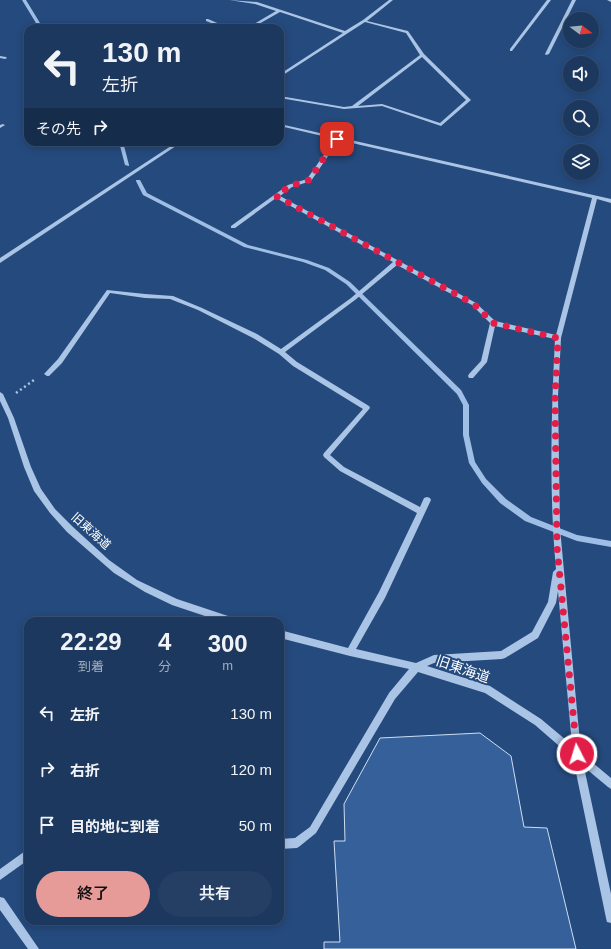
<!DOCTYPE html>
<html lang="ja">
<head>
<meta charset="utf-8">
<style>
  body { margin:0; font-family:Arial,"Noto Sans JP",sans-serif; background:#253f64; color:#f1f3f6; height:100vh; display:flex; flex-direction:column; font-size:15px; white-space:nowrap }
  * { box-sizing:border-box; margin:0 }
  p { font-size:13px; color:#a0acbc }
  .icon { flex:none; width:22px; height:22px; fill:none; stroke:currentColor; stroke-width:2; stroke-linecap:round; stroke-linejoin:round }
  .map { position:relative; flex:1; overflow:hidden }
  .sheet { position:absolute; left:24px; top:617px; width:260px; height:308px; display:flex; flex-direction:column; background:#1c385e; border-radius:12px; box-shadow:0 2px 10px #0003,0 0 0 1px #3a5273 }
  .sheet>* { flex:none }
  .banner { position:absolute; left:24px; top:24px; width:260px; height:122px; border-radius:12px; box-shadow:0 2px 10px #0003,0 0 0 1px #3a5273; background:#1c385e; color:#f1f3f6; overflow:hidden }
  .needle { width:26px; rotate:106deg }
  .fabs { position:absolute; left:563px; top:12px; display:grid; gap:8px }
  .fabs a { display:grid; place-items:center; width:36px; height:36px; border-radius:50%; background:#1c385e; box-shadow:0 2px 10px #0003,0 0 0 1px #3a5273; font-size:20px }
  .pin { position:absolute; display:grid; place-items:center; width:34px; height:34px; color:#fff; margin:-17px; border-radius:8px; box-shadow:0 2px 6px #0006 }
  .me { position:absolute; width:44px; margin:-22px; rotate:355deg; stroke-linejoin:round; filter:drop-shadow(0 0 3px #0008) }
  .turn { display:flex; align-items:center; gap:14px; height:84px; padding:0 12px; font-size:18px }
  .turn .icon { width:52px; height:52px; stroke-width:2.5 }
  .turn b { display:block; font-size:28px; line-height:34px }
  .then { display:flex; align-items:center; height:38px; padding:0 12px; background:#0003; gap:8px; font-size:15px }
  .eta { display:flex; justify-content:space-evenly; align-items:center; height:68px; text-align:center }
  .eta b { font-size:24px; font-weight:600; line-height:28px }
  .primary-button { display:flex; gap:8px; margin-top:auto; padding:8px 12px }
  .primary-button a { flex:1; height:46px; border-radius:24px; background:#e69b98; color:#111; font-size:16px; font-weight:600; line-height:46px; text-align:center }
  .primary-button a+a { background:#253f64; color:#f1f3f6 }
  ul { padding:0; list-style:none }
  li { display:flex; align-items:center; gap:12px; height:56px; padding:0 12px }
  li div { flex:1 }
  li b { display:block; font-size:15px }
  li em { font-style:normal }
  .map>svg:first-child { display:block }
  .lines { fill:none; stroke-linecap:round; stroke-linejoin:round }
  .stream { fill:#9fbee6; fill-rule:evenodd }
  .building { fill:#35609a; stroke:#cddef4 }
  .path { stroke:#aac4e5; stroke-width:2.5; stroke-dasharray:2 3; stroke-linecap:butt }
  .minor { fill:#aac4e5; fill-rule:evenodd }
  .route { stroke:#e11d48; stroke-width:7; stroke-dasharray:0 12.6 }
  .labels { text-anchor:middle; dominant-baseline:central; stroke-width:4; stroke-linejoin:round; paint-order:stroke }
  .street-label { font-size:12px; fill:#fff; stroke:#254a7d }
  .near-street-label { font-size:14px; fill:#fff; stroke:#254a7d }
</style>
</head>
<body>
<div class="map">
<svg width="611" height="949" viewBox="0 0 611 949">
  <rect width="100%" height="100%" fill="#254a7d"/>
  <g class="lines">
    <!-- stream -->
    <path class="stream" d="M22,0H26L43,28H39Z
      M119,142H123L129,165V166L125,165Z
      M136,180H140L147,193L248,245L307,260L329,268L350,282L461,390L469,405V435L475,462L486,479L506,499L531,517L577,535L611,541V547L577,541L525,521L500,503L482,483L469,463L463,435V405L457,394L346,284L325,270L303,262L244,247L143,195L136,181Z"/>
  </g>
  <!-- building -->
  <path class="building" d="M480,733L511,756L524,827L547,828L576,949H324V942H340L334,841H345L344,804L380,738Z"/>
  <g class="lines">
    <!-- path -->
    <path class="path" d="M16,393L34,380"/>
    <!-- minor -->
    <path class="minor" d="M229,0L257,2L345,31L363,20L389,0H393L367,21L408,31L424,54L471,100L441,126L382,106L344,109L280,98V96L344,107L352,106L420,55L406,33L365,22L280,77V74L343,33L280,12L252,28H247L276,11L255,4ZM422,57L466,100L440,123L382,104L358,106Z
      M547,0H551L512,51H510V49Z
      M572,0H576L549,54L546,55L545,54Z
      M607,0H611V2Z
      M206,19H208L229,28H224L206,21Z
      M0,56L6,57L7,58L5,59L0,58Z
      M3,124L5,125L0,128V125Z
      M280,124L611,199V203L597,199L561,338L558,396L560,528L581,753L611,778V789L608,787L584,767L611,894V923L607,922L606,918L573,758L535,725L485,693L418,672L395,699L316,833L300,846L297,848L280,849V839L295,838L310,827L389,693L409,669L350,656L280,638V630L348,648L379,592L417,513L340,471L324,457L323,455L324,453L363,409L293,366L279,354L253,338L198,310L170,299L145,298L110,293L62,363L49,376H47L44,374L58,359L107,290L145,294L173,296L202,308L257,334L281,349L351,298L393,262L276,198L235,228H231V226L288,185L307,179L335,139L280,126ZM339,140L592,198L556,335L495,321L476,303L280,196L292,187L311,181ZM397,265L472,305L490,323L481,361L469,374L468,376L469,378H473L487,362L495,326L555,339C551,416 549,493 556,569L553,572L548,602L532,632L501,651L434,655L416,663L356,649L385,598L431,500L430,498L427,497L424,498L420,507L344,467L330,455L370,408L369,406L297,362L285,352L355,300ZM558,591L572,745L541,719L490,686L427,666L434,663L502,659L505,658L538,638L556,603Z
      M177,142H182L0,263V258Z
      M0,392L3,394L14,418L31,467L41,489L55,509L73,527L109,560L137,580L177,599L234,618L235,621L217,620L172,605L145,592L114,573L67,532L50,513L34,491L24,467L8,418L0,401Z
      M28,849V860L0,880V869Z
      M0,897L4,898L39,949H28L0,910Z"/>
  </g>
  <g class="lines">
    <!-- route -->
    <path class="route" d="M337,139L309,180L290,186L276,196L474,304L493,323L558,338L555,396L557,547L577,754"/>
  </g>
  <g class="labels">
    <!-- street labels -->
    <g class="street-label">
      <text transform="translate(91 531) rotate(42)">旧東海道</text>
    </g>
    <!-- near-street labels -->
    <g class="near-street-label">
      <text transform="translate(463 669) rotate(19)">旧東海道</text>
    </g>
  </g>
</svg>
<div class="fabs">
<a><svg class="needle" viewBox="-14 -14 28 28"><path d="M0-13l5 13h-10z" fill="#e53935"/><path d="M0 13l5-13h-10z" fill="#a0acbc"/></svg></a>
<a><svg class="icon" aria-label="sound" viewBox="0 0 24 24"><path d="M4 9h4l5-4v14l-5-4H4zM17 9q2 3 0 6"/></svg></a>
<a><svg class="icon" aria-label="search" viewBox="0 0 24 24"><circle cx="10" cy="10" r="6"/><path d="M15 15l6 6"/></svg></a>
<a><svg class="icon" aria-label="layers" viewBox="0 0 24 24"><path d="M12 4l9 5-9 5-9-5zM3 14l9 5 9-5"/></svg></a>
</div>
<div class="pin" style="left:337px;top:139px;background:#d93025"><svg class="icon" aria-label="arrive" viewBox="0 0 24 24"><path d="M6 21V4h12l-3 4 3 4H6"/></svg></div>
<svg class="me" style="left:577px;top:754px" viewBox="-20 -20 40 40"><circle r="17" fill="#e11d48" stroke="#fff" stroke-width="3"/><path d="M0-11L8 9 0 5-8 9z" fill="#fff"/></svg>
<div class="banner">
<div class="turn"><svg class="icon" aria-label="left" viewBox="0 0 24 24"><path d="M17 20v-9H6M10 6l-5 5 5 5"/></svg><div><b>130 m</b>左折</div></div>
<div class="then">その先<svg class="icon" aria-label="right" viewBox="0 0 24 24"><path d="M7 20v-9h11M14 6l5 5-5 5"/></svg></div>
</div>
<section class="sheet">
<div class="eta">
<div><b>22:29</b><p>到着</p></div>
<div><b>4</b><p>分</p></div>
<div><b>300</b><p>m</p></div>
</div>
<ul>
<li><svg class="icon" aria-label="left" viewBox="0 0 24 24"><path d="M17 20v-9H6M10 6l-5 5 5 5"/></svg><div><b>左折</b></div><em>130 m</em></li>
<li><svg class="icon" aria-label="right" viewBox="0 0 24 24"><path d="M7 20v-9h11M14 6l5 5-5 5"/></svg><div><b>右折</b></div><em>120 m</em></li>
<li><svg class="icon" aria-label="arrive" viewBox="0 0 24 24"><path d="M6 21V4h12l-3 4 3 4H6"/></svg><div><b>目的地に到着</b></div><em>50 m</em></li>
</ul>
<div class="primary-button"><a>終了</a><a>共有</a></div>
</section>
</div>
</body>
</html>
